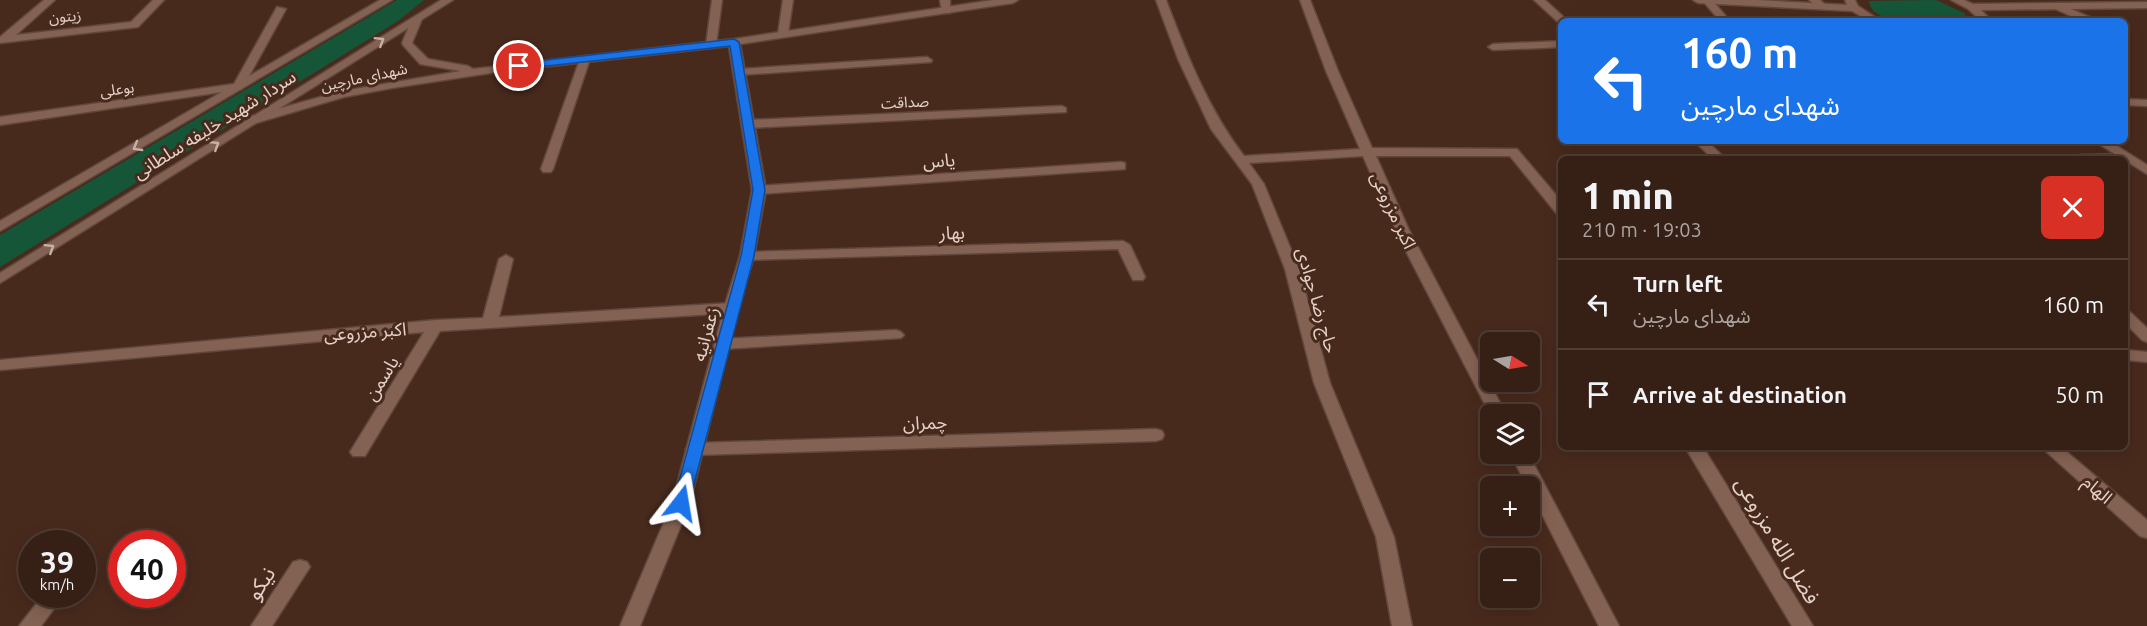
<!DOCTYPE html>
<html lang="en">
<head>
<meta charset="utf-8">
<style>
  body { margin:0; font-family:Ubuntu,"Noto Sans Arabic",sans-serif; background:#3d281f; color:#f1f3f6; height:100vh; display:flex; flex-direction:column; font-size:22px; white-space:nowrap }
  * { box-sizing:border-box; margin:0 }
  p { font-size:20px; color:#aaa3a1 }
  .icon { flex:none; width:33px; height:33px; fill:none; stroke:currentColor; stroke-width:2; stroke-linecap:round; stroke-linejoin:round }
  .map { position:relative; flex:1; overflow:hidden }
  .side { position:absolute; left:1558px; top:156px; width:570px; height:294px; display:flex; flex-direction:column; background:#362016; border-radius:9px; box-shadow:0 3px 15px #0003,0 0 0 2px #503e35 }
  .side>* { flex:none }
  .hud { position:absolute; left:1558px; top:18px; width:570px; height:126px; border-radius:9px; box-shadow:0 3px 15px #0003,0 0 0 2px #503e35; background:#1a73e8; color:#fff; overflow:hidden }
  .needle { width:39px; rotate:101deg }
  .buttons { position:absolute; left:1480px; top:332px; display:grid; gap:12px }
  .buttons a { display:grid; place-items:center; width:60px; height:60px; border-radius:9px; background:#362016; box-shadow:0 3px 15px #0003,0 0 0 2px #503e35; font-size:30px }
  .speed { position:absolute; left:18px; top:530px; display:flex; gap:12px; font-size:30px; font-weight:700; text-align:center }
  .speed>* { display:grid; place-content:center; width:78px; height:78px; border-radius:50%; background:#362016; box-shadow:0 3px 15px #0003,0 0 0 2px #503e35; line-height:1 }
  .speed small { font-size:15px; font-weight:400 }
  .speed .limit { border:9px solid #d22; background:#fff; color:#111 }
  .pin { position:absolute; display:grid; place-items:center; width:51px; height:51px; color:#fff; margin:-26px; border:3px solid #fff; border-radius:50%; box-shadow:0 2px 6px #0007 }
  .me { position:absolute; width:66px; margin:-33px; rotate:14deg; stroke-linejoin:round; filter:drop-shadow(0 0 4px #0008) }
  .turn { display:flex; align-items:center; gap:21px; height:126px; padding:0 24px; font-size:27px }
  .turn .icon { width:78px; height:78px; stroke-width:2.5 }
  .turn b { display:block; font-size:42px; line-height:51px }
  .round { display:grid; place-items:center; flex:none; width:63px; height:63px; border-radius:9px; background:#3d281f }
  .summary { display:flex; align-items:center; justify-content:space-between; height:102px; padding:0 24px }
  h1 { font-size:36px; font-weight:800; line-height:45px }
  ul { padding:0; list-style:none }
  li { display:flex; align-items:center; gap:18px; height:90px; padding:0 24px; border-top:2px solid #503e35 }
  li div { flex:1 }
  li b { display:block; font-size:22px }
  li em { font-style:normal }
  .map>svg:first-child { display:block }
  .green { fill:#165638 }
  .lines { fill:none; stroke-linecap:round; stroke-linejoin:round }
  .minor-casing { stroke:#60473c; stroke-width:3 }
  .tertiary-casing { stroke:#60473c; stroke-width:3 }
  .secondary-casing { stroke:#60473c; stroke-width:3 }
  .minor { fill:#846253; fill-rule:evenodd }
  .tertiary { fill:#846253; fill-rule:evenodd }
  .secondary { fill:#846253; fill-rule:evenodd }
  .oneway { stroke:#c7b0a5 }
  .route { fill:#1a73e8; stroke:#114b97; stroke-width:1.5 }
  .labels { text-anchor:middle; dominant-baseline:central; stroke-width:6; stroke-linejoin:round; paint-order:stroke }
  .far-street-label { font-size:15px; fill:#e4d1c8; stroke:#482a1d }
  .street-label { font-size:18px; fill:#e4d1c8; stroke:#482a1d }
  .near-street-label { font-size:21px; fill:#e4d1c8; stroke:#482a1d }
</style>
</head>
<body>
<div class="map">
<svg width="2147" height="626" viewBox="0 0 2147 626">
  <rect width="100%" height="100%" fill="#482a1d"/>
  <!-- green -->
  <path class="green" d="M397,0H424L398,21L0,267V235Z
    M1936,0L1964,13L1969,21C1948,21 1871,30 1869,1Z"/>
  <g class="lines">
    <defs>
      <path id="minor" d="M44,0H55L16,35L131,22L153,0H164L138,27L0,43V37Z
        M712,0H722L716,45L711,48L706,45Z
        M783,0H793L788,34L783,37L778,34Z
        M940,0H950V13H942Z
        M1156,0H1166C1187,55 1208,109 1244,156L1360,149L1326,71L1300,0H1310L1338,71L1372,148L1517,149L1562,202V215L1557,214L1510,156H1376L1409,230L1506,414H1491V416L1395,230L1363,156L1249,163L1264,184L1299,269L1330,383L1394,537L1412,626H1392L1376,537L1314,383L1285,269L1252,184L1211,129L1178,59Z
        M1534,0H1545L1568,21L1559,23Z
        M1702,0H1712L1730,21H1720Z
        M1809,0H1820L1827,6L1818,8Z
        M2057,3L2094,19L2095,21H2082L2053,8L2052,6Z
        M277,7L286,9L242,89L0,125V117L234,84Z
        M1562,41V47L1493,50L1488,47L1493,44Z
        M585,56L590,59L553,169L551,172H543L541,169L580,59Z
        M927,57L932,60L931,62L739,75L733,72L739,69Z
        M2126,99L2147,100V106L2126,105Z
        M1062,106L1066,108V112L749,128L743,124L749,120Z
        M1694,141H1707L1726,159H1713Z
        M2127,154L2131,155V161L2074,159L2080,155Z
        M1121,162L1125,163V169L759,194L752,190L759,186Z
        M1123,241L1130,245L1145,277L1143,280H1133L1118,249L747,260L740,256L747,252Z
        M506,255L513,259L499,317L731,303L738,308L731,313L440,331L365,456H353L350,452L424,332L0,370V360L436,320L483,318L499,259Z
        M2126,311L2131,313L2147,328V342L2142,340L2126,324Z
        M896,330L901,332L904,335L901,338L722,349L714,344L722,339Z
        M2126,350L2147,352V362L2126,360Z
        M1156,429L1162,431L1164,435L1162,439L1156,441L695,455L689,453L686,449L689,445L695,443Z
        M1685,447H1703L1813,626H1792Z
        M2041,447H2061L2147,520V538L2140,536Z
        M1510,453H1528L1619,626H1599L1530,491V486H1527Z
        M300,560L307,562L310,567L272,626H251L293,562Z
        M44,594H65L41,626H19Z"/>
      <path id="tertiary" d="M993,0H1018L1013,3L740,44L766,190L754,256L738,308L690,503L640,626H620L672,503L724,308L740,256L752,190L729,46L497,72L392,88L344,97L256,123L250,119L252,116L342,91L461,71L420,64L403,45L402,43L412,19L417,16L422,19L412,43L428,59L468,66L473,69L734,39Z
        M1693,0H1757L1847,5L1845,0H1855L1858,6L1881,21H1869L1852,11L1698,3Z
        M1951,0H1964L1973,4L2147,2V8L1981,10L1992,21H1981L1968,9Z
        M2094,141H2109L2147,165V174Z"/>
      <path id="secondary" d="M380,0H392L0,231V221Z
        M441,0H453L0,283V273Z"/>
    </defs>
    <!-- minor casing -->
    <use href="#minor" class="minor-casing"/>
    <!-- tertiary casing -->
    <use href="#tertiary" class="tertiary-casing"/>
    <!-- secondary casing -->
    <use href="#secondary" class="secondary-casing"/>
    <!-- minor -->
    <use href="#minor" class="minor"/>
    <!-- tertiary -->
    <use href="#tertiary" class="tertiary"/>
    <!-- secondary -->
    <use href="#secondary" class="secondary"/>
  </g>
  <!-- one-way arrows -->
  <defs><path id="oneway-chevron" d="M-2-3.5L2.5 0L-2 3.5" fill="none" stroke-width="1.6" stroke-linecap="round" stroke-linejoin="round" transform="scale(1.5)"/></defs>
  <g class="oneway">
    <use href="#oneway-chevron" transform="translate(380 41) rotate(-32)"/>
    <use href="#oneway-chevron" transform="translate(215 145) rotate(-32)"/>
    <use href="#oneway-chevron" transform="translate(137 147) rotate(150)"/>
    <use href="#oneway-chevron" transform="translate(50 248) rotate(-32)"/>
  </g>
  <!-- route -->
  <path class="route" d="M734,39L739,42L765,190L754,256L689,503L681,509L673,503L741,256L753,190L730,46L519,69L514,66L519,63Z"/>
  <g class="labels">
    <!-- far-street labels -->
    <g class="far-street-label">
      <text transform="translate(65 16) rotate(-5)">زیتون</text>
      <text transform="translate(364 77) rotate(-12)">شهدای مارچین</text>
      <text transform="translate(117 89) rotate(-8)">بوعلی</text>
      <text transform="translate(905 102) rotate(-3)">صداقت</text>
    </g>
    <!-- street labels -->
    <g class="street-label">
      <text transform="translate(214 124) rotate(-32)">سردار شهید خلیفه سلطانی</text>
      <text transform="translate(939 160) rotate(-4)">یاس</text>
      <text transform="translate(1394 210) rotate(65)">اکبر مزروعی</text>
      <text transform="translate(952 232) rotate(-2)">بهار</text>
      <text transform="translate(1318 300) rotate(74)">حاج رضا جوادی</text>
      <text transform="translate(365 331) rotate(-4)">اکبر مزروعی</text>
      <text transform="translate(705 334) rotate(-75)">زعفرانیه</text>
      <text transform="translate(381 378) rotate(-59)">یاسمن</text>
      <text transform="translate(925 422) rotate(-2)">چمران</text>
      <text transform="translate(2098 489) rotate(41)">الهام</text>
    </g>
    <!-- near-street labels -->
    <g class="near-street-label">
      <text transform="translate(1778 540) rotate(59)">فضل الله مزروعی</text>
      <text transform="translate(260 583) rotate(-57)">نیکو</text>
    </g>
  </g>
</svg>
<div class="buttons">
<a><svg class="needle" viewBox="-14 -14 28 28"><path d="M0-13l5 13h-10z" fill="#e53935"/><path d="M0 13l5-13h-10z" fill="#aaa3a1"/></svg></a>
<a><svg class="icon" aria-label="layers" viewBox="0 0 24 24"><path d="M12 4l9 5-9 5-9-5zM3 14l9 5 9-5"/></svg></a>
<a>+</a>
<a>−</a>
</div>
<div class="speed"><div>39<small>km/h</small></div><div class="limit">40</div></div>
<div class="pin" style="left:519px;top:66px;background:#d93025"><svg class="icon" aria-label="arrive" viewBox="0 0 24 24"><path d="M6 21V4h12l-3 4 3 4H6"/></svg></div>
<svg class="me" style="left:681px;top:503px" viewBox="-20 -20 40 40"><path d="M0-17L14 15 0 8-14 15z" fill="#1a73e8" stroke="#fff" stroke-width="4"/></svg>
<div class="hud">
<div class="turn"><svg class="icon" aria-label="left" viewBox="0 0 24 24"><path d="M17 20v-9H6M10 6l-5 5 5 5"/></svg><div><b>160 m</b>شهدای مارچین</div></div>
</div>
<section class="side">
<div class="summary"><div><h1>1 min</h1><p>210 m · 19:03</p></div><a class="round" style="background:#d93025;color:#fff"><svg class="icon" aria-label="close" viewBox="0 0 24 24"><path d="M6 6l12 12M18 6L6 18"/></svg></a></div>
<ul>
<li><svg class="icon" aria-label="left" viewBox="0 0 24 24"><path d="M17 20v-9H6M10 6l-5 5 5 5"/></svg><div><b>Turn left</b><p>شهدای مارچین</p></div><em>160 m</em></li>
<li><svg class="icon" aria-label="arrive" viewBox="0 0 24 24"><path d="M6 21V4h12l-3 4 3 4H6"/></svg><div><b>Arrive at destination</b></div><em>50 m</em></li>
</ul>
</section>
</div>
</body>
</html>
